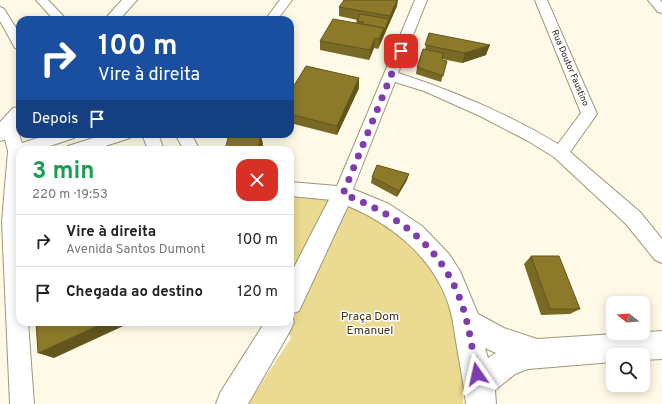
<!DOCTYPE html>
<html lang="pt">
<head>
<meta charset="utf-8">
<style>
  body { margin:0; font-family:Overpass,sans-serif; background:#f6f6f6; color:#222; height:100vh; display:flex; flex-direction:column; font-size:15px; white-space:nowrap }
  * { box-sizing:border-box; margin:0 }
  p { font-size:13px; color:#767676 }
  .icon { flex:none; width:22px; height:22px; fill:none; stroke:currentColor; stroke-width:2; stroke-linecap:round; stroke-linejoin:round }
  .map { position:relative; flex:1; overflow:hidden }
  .drawer { position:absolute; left:16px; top:146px; width:278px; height:180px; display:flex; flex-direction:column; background:#fff; border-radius:12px; box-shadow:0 2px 10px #0003 }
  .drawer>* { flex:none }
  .banner { position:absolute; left:16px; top:16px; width:278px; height:122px; border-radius:12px; box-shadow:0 2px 10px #0003; background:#1a4fa0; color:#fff; overflow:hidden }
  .needle { width:26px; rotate:287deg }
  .tools { position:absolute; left:606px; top:296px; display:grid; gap:8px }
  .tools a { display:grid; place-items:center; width:44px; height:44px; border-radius:8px; background:#fff; box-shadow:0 2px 10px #0003; font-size:20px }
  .pin { position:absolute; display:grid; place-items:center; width:34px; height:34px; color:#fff; margin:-17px; border-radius:8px; box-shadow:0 2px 6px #0006 }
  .me { position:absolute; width:44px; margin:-22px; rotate:349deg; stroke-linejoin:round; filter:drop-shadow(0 0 3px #0008) }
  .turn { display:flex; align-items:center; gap:14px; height:84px; padding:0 16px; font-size:18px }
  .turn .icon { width:52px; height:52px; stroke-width:2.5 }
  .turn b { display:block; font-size:28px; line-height:34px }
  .then { display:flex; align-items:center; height:38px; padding:0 16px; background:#0003; gap:8px; font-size:15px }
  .round { display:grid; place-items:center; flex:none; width:42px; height:42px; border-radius:12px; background:#f6f6f6 }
  .overview { display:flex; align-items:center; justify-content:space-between; height:68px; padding:0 16px }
  h1 { font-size:24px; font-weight:700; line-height:30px; color:#1e9e55 }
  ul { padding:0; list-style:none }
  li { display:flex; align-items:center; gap:12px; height:52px; padding:0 16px; border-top:1px solid #e0e0e0 }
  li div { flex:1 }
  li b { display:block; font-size:15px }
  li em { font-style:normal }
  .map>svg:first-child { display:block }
  .green { fill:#ebda91 }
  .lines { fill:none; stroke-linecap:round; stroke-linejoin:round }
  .minor-casing { stroke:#9e9779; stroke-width:2 }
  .major-casing { stroke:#9e9779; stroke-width:2 }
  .minor { fill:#fff; fill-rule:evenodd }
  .major { fill:#fff; fill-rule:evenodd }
  .wall { fill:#786924 }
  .shaded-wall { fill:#62551d }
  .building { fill:#8c7a2a; stroke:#62551d }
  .route { stroke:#7d3db1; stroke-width:7; stroke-dasharray:0 12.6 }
  .labels { text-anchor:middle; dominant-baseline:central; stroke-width:3; stroke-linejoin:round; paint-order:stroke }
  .far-street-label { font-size:9px; fill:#252216; stroke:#fff }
  .near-park-label { font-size:12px; fill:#3c3412; stroke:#fff }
</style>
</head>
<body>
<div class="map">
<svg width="662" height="404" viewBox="0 0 662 404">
  <rect width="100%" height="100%" fill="#fefae7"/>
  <!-- green -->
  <path class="green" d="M290,196L327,197L353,207L401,230L431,267L455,321L464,381L463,404H248L291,338L283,322H290Z"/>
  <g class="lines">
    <defs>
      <path id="minor" d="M36,0H48L67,20H54Z
        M280,0H292L277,20H265Z
        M415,0H427L398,73C454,91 508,114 558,144L581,113L535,0H547L597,114L570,152L640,212L662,239V263L655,260L626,224L554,157L528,141L480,116L424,91L395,82L349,199L343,201L290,196V182L337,186Z
        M648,0H660L662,2V13L658,12Z
        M0,7L4,9L20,34V49L15,48L0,21Z
        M9,119L14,120L22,143L50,134H76L74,138L38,150H20V322H28L34,404H10L2,222L8,151L1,124L4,120Z
        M106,134H132L130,138L93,150H66L68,146Z
        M142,134H158L164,150H148Z
        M175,134H191L200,150H184Z"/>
      <path id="major" d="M122,0H137L119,20H104Z
        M20,107V125L7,139L0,141V122L13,108Z
        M343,185L389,204L422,226L449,254L460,271L478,314L504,328L537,339L662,331V359L643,360V355H613V362L528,369L515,374L495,390L496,404H466C464,385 460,366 457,347C454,331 453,315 447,300C430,255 391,224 348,206L299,311L291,314L294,322L290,331L248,404H216L220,393L265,322H290V275L335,188ZM485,348L496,353L488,358Z"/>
    </defs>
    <!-- minor casing -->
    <use href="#minor" class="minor-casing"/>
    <!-- major casing -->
    <use href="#major" class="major-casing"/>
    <!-- minor -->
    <use href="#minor" class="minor"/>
    <!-- major -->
    <use href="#major" class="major"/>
  </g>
  <!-- wall -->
  <path class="wall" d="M397,6L378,49L374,48L369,60L320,50V41L356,23L357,20L339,16V7Z
    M429,33L486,55L462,63L442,59V60L447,61L441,82L416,74L417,67L425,49Z
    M359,78V88L337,135L290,123V92Z
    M372,177L407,180L397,197L371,183Z
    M531,256L580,309L570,314L541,315L524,264Z"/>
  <!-- shaded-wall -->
  <path class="shaded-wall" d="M397,0H398L397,6L378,49L379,39L389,19L390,16Z
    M375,38L374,48L369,60L370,50Z
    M490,45L486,55L462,63L465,53Z
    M359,78V88L337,135V126Z
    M261,135L263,144L262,150H258Z
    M409,174L407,180L397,197L399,191Z
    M106,322H132L54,358L38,353Z"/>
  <!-- building -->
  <path class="building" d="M344,0H397L390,16L339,7Z
    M360,14L389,19L384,31V28L363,24L364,22L357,21Z
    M333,19L384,28L379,39L375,38L370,50L320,41Z
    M429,33L490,45L465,53L425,45Z
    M423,49L443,53L442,60L447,61L443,76L417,67Z
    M306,66L359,78L337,126L290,114V92Z
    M229,134L261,135L258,150H225Z
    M377,165L409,174L399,191L372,177Z
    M531,256H559L580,309H550Z
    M36,322H106L38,353Z"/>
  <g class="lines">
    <!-- route -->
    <path class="route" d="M401,51L343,194C396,214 439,244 460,299C469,323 472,349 477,374"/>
  </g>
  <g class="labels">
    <!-- far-street labels -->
    <g class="far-street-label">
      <text transform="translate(570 68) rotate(67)">Rua Doutor Faustino</text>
    </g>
    <!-- near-park labels -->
    <g class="near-park-label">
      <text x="370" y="317">Praça Dom<tspan x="370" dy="14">Emanuel</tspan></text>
    </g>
  </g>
</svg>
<div class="tools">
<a><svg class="needle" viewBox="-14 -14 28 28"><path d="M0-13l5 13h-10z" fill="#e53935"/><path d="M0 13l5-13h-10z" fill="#767676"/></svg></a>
<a><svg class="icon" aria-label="search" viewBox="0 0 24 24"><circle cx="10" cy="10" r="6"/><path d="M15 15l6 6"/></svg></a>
</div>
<div class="pin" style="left:401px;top:51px;background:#d93025"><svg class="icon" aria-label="arrive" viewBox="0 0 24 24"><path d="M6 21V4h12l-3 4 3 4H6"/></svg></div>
<svg class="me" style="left:477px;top:374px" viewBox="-20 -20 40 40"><path d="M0-17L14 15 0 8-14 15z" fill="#7d3db1" stroke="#fff" stroke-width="4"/></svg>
<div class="banner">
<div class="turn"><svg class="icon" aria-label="right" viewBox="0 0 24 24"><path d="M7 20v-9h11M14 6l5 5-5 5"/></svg><div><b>100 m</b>Vire à direita</div></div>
<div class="then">Depois<svg class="icon" aria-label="arrive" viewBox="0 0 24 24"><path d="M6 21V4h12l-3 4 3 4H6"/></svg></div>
</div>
<section class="drawer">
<div class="overview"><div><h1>3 min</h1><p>220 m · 19:53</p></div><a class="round" style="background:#d93025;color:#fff"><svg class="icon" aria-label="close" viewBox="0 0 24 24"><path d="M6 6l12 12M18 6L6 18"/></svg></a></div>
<ul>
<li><svg class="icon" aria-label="right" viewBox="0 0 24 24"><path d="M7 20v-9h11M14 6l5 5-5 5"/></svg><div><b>Vire à direita</b><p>Avenida Santos Dumont</p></div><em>100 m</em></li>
<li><svg class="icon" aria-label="arrive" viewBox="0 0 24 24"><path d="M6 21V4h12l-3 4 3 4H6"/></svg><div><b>Chegada ao destino</b></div><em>120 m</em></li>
</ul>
</section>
</div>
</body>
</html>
